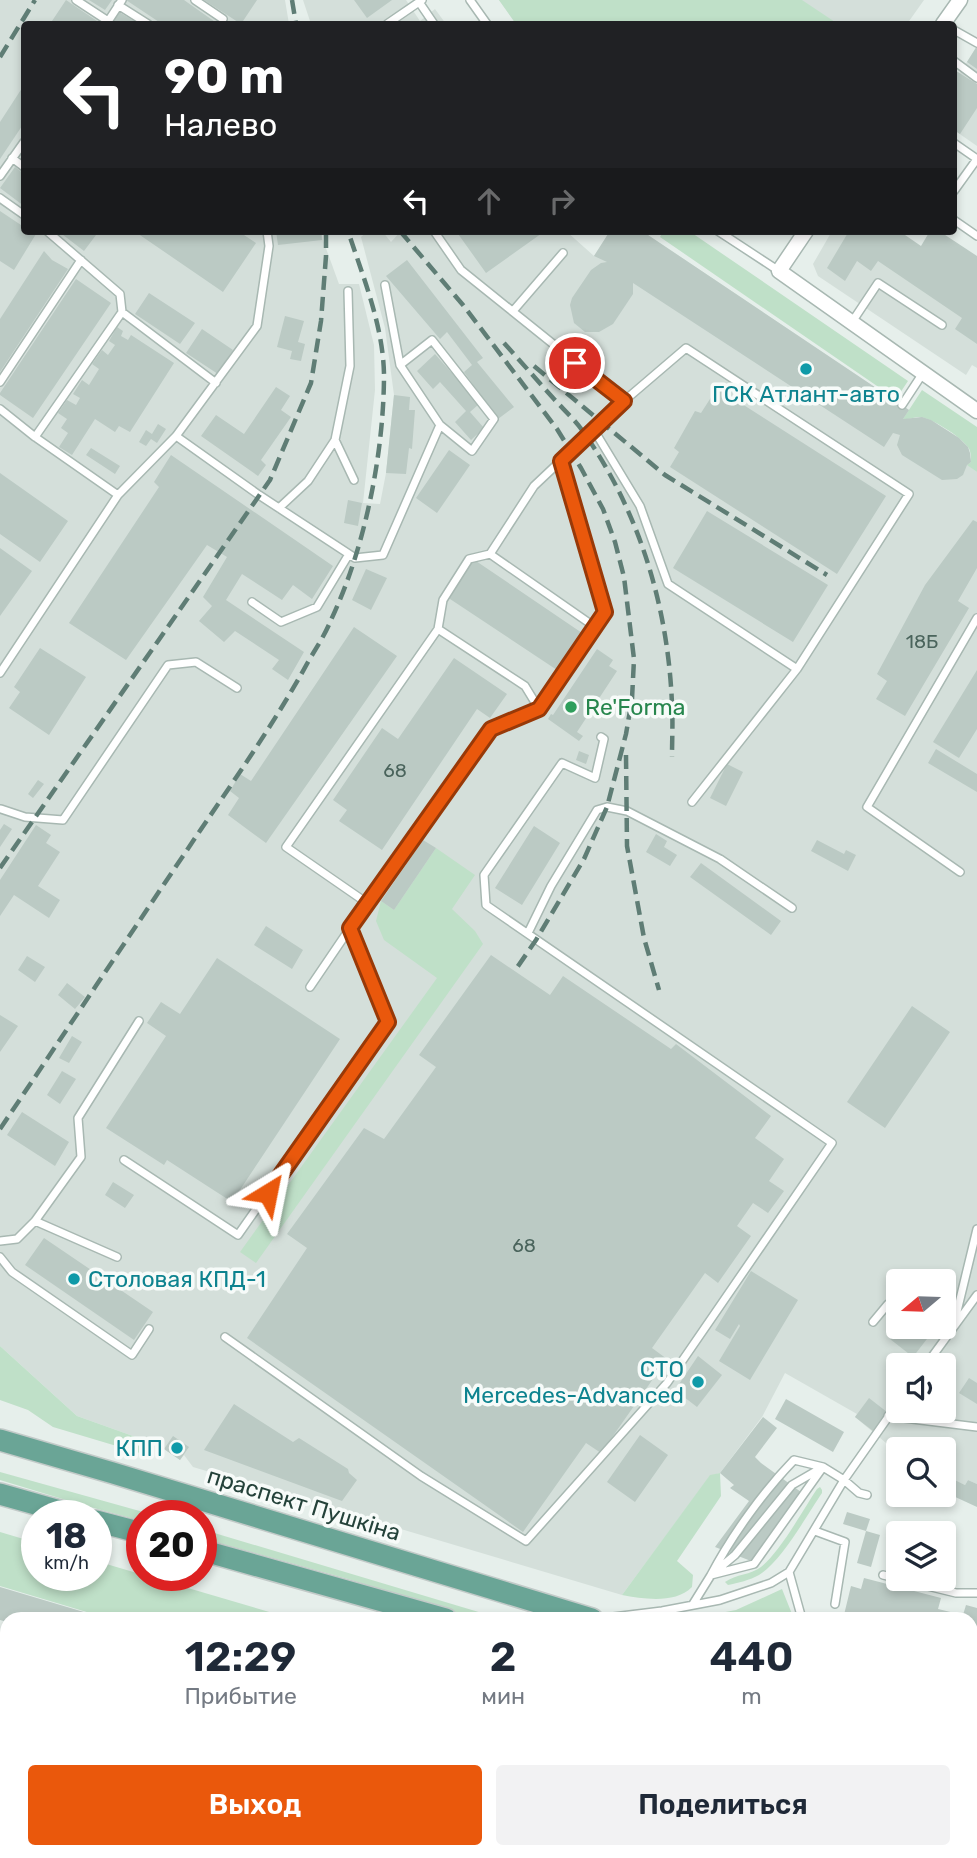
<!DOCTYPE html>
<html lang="ru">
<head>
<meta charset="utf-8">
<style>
  body { margin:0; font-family:Rubik,sans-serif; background:#f2f2f3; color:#1f2937; height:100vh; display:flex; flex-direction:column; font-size:26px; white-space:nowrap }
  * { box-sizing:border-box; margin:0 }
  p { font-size:23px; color:#747a83 }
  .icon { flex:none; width:38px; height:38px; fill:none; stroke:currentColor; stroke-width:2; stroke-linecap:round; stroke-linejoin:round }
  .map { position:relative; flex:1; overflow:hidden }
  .details { position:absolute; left:0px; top:1612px; width:978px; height:247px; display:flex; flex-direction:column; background:#fff; border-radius:21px 21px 0 0; box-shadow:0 4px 10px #0003 }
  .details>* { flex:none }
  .banner { position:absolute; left:21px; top:21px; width:936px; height:214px; border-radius:7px; box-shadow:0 4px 10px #0003; background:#202124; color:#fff; overflow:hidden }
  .needle { width:46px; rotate:251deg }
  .tools { position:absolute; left:886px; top:1269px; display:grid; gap:14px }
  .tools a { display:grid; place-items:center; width:70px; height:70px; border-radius:7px; background:#fff; box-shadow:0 4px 10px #0003; font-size:35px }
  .speed { position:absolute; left:21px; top:1500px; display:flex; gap:14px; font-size:35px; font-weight:700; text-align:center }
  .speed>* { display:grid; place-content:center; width:91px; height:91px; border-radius:50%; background:#fff; box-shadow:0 4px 10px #0003; line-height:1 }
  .speed small { font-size:18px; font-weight:400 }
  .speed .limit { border:10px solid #d22; background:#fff; color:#111 }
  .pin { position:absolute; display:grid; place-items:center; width:60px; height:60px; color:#fff; margin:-30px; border:4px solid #fff; border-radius:50%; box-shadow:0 2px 7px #0007 }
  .me { position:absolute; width:77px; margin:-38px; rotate:35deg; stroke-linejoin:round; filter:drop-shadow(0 0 5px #0008) }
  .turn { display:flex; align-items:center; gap:24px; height:147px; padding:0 28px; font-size:32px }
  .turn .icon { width:91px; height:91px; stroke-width:2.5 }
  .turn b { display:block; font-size:49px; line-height:60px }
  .lanes { display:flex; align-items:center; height:66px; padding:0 28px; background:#0003; justify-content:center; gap:35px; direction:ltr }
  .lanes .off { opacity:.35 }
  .eta { display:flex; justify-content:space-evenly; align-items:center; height:119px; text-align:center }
  .eta b { font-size:42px; font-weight:600; line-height:49px }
  .primary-button { display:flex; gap:14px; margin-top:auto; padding:14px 28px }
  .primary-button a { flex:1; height:80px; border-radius:7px; background:#ea580c; color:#fff; font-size:28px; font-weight:600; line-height:80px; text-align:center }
  .primary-button a+a { background:#f2f2f3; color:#1f2937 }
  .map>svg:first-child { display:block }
  .built { fill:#d4dfda; fill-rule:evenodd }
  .green { fill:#bfe0c8 }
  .building { fill:#bbcac4 }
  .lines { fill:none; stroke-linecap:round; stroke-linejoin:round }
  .service-casing { stroke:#a8b8b2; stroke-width:10 }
  .minor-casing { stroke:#a8b8b2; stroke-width:17 }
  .primary-casing { stroke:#c2cac8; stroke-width:24 }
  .service { stroke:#fff; stroke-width:7 }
  .minor { stroke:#fff; stroke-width:14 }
  .primary { stroke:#6aa596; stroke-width:21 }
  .rail { stroke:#5f7d75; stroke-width:4.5; stroke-dasharray:14 7; stroke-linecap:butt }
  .route-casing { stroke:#983908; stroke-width:18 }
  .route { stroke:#ea580c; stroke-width:12 }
  .culture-dot { fill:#0f9aa8; stroke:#f7fbf9; stroke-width:2.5 }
  .leisure-dot { fill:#2e9e5b; stroke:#f7fbf9; stroke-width:2.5 }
  .labels { text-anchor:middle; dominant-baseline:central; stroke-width:7; stroke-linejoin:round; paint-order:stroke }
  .number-label { font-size:19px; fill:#4a645c }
  .culture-label { font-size:23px; fill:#0d838f; stroke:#f7fbf9; text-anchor:end }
  .leisure-label { font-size:23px; fill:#27864d; stroke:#f7fbf9; text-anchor:start }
  .street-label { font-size:23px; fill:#24423a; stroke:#f7fbf9 }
</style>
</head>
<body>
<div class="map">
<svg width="977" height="1858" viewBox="0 0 977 1858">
  <rect width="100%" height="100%" fill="#e6efeb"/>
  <!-- built -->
  <path class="built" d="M0,0H285L289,24H24V231H321L323,240L339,284H359L374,345L375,390L363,503L380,504L386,473L394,395L385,328L361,237L368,231H382L391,242L401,231H566L594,256L610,231H642L909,410L904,418L910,420L922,417L931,420L959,438L968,447L971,462L968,465L977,472V1484L968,1480L965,1485L943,1474V1449H898V1453L855,1417L857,1414L785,1373L762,1417L720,1473L710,1476L622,1595L193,1467L184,1455L180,1460L164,1449L147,1441L77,1416L0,1346ZM898,1281H943V1326H898ZM898,1365H943V1410H898Z
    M303,0H406L420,21L435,9L446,24H311Z
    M499,0H924L907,24H516Z
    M977,46V146L954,130V75L956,71L960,73Z
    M832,231H892L977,284V368L972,365L966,375L818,276L813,264Z"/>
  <!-- green -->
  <path class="green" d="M499,0H802L838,24H516Z
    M663,231H689L908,381L896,399L660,237Z
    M922,390L977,427V472L967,465L971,462C971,456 971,450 967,446C961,437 930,417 920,417C914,417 909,420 903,419Z
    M436,848L475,875L452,909L475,931L483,944L256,1263L240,1252L437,978L384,940L376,921L381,901L394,910Z
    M0,1346L77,1416L147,1441L140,1453L53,1427L28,1410L0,1400Z
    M0,1472L154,1515L142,1516V1521L79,1504L0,1480Z
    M720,1473L721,1496L677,1561L693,1575L692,1587C675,1604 644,1599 622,1595L710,1475Z
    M820,1487L822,1490V1493C807,1515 781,1562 759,1575C750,1580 738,1583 728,1585L725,1582C736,1574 751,1575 761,1567C780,1552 803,1510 817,1489Z
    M201,1529L502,1619H477L348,1579L201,1538Z
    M0,1532L37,1543V1575H96V1561L293,1619H110L0,1586Z
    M782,1589L794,1619H706L699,1617L736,1610Z
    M0,1653L7,1655V1737L0,1735Z"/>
  <!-- building -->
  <path class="building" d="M66,0L100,23L98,24H50Z
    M89,0H112L105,10Z
    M126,0H184L218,24H162Z
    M204,0H257L241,24Z
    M354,0H392L367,18Z
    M119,12L139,24H111Z
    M977,46V69L967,62Z
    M956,71L977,84V108L960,134L954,130V75Z
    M24,85V123L0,159V122Z
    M15,167L24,174V206L0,188Z
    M0,211L24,227V231H31L36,234L14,270L0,261Z
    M58,231H99L84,251Z
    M134,231H238L256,243L223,292Z
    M276,231H321L322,240L278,245Z
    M456,231H545L486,273Z
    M610,231H642L909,410L903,419L922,417L931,420L959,438L968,447L970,453L971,462L967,465L963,475L957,479L942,480L902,455L897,445L900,435L893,433L884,447L633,283V294L613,324L599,332H585L574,323L570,305L572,298L591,270L601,263L607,262L594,256Z
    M849,231H908L905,235L921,246L930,231H939L977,256V344L955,329L962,318L878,261L871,271L857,261L845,281L827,268Z
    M44,251L52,260L68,269L0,372V319Z
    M407,260L483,358L477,362L514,407L498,419L464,372L472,365L447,332L440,339L386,276Z
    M76,279L111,303L33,418L0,395V393Z
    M149,293L195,323L180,344L135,314Z
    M285,316L304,321L298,342L305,344L301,361L290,359L292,351L277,347Z
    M117,327L123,331L121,336L128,340L131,335L174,363L130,432L119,426L115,432L95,419L72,455L59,447L68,433L61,428L67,419L58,413L67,400L76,405L80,398L73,394L82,380L89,385L99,369L92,364L102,350L108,355L115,345L109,341Z
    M202,329L233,350L218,374L186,353Z
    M435,354L479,404L470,412L484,428L471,440L455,422L466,411L440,382L433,389L417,371Z
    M276,387L290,396L281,410L291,417L261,460L266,465L258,476L201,436L216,415L244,434Z
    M717,388L886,496L837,574L670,467L679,452L674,448L695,411L701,413Z
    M394,395L410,397L409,410H415L412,449L409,448L406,474L386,473Z
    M158,424L166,429L157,443L151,439L146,446L139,442L146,430L152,434Z
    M91,448L120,466L115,474L86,455Z
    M449,450L470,465L437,513L416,498Z
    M171,455L333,566L312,599L293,585L282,600L242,574L226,600L304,652L288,680L272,669L279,660L235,631L224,642L199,621L212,606L203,597L227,557L207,545L126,660L69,623L159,487L154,482Z
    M0,473L68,521L40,562L0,534Z
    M348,500L362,503L358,526L344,523Z
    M707,511L828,585L793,642L673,568Z
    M973,520L977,522V568L958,601L969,608L905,716L876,699L887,681L877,674L925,585Z
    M0,548L32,571L0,616Z
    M473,559L585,635L560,672L447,597Z
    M366,569L387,578L371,610L352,600Z
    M354,627L397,656L266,843L228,815L239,798L230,791L240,774L251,781Z
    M40,648L86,677L49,735L9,708L20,692L14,687Z
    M597,649L613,660L609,666L617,671L577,732L583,736L579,741L548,719L551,714L553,715Z
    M454,658L507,694L490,718L477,709L382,850L339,821L347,810L333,800L382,728L398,739Z
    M977,670V729L959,758L933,742Z
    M936,749L977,774V792L928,763Z
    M579,751L589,755L586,764L576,760Z
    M727,764L743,772L726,806L710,798Z
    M38,780L44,784L33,798L28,794Z
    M4,824L12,829L0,847V830Z
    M36,825L51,835L46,843L60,852L38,886L60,900L49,918L14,895L0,916V880Z
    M534,826L560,843L522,905L495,888Z
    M656,834L667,841L664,847L677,855L670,866L646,852Z
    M423,840L436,848L394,910L381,901Z
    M817,840L844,854L846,850L856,855L848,871L811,851Z
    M701,863L781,921L771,935L690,877Z
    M266,926L303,950L292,969L254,945Z
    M491,955L550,995L563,976L671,1049L676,1044L771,1116L755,1138L784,1159L769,1181L784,1191L768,1213L753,1203L737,1226L751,1236L718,1283L705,1273L652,1348L667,1359L601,1453L586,1443L523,1532L247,1338L307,1248L287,1234L364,1128L384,1139L436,1067L419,1055Z
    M27,956L45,967L35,982L18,970Z
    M217,958L340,1039L232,1202L167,1160L164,1165L106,1128L166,1036L147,1023L161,1002L180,1014Z
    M67,983L85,997L75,1009L58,995Z
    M912,1006L950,1032L885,1128L847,1102Z
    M0,1015L18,1026L0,1052Z
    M72,1036L82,1042L69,1063L59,1058Z
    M62,1071L76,1079L60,1104L47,1095Z
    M22,1112L69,1142L55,1166L7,1135Z
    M113,1182L134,1195L125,1208L105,1195Z
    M44,1238L153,1312L134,1340L25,1265Z
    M751,1271L798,1300L750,1380L719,1361L740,1326L739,1324L730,1339L715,1330Z
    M900,1326H919L930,1335L913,1357L890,1339Z
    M698,1356L722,1375L697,1407L675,1390Z
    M969,1378L977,1383V1404L959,1393Z
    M869,1398L887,1412L873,1431L855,1417Z
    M786,1399L844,1432L833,1452L775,1419Z
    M234,1404L293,1442L299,1438L348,1469L349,1473L357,1480L342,1501L204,1450Z
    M763,1417L777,1428L755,1457L761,1463L801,1492L751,1561L715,1547L749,1501L730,1488L734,1485L720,1473Z
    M640,1435L668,1455L635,1502L607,1482Z
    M173,1436L189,1447L180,1460L164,1449Z
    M943,1474L965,1485L968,1480L977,1484V1507L951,1495L953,1489L943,1485Z
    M847,1512L870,1519L866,1531L843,1524Z
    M866,1531L880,1535L871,1567L857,1563Z
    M864,1578L941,1598L938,1609L963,1615L966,1605L977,1608V1668L971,1667V1619H843L851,1586L861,1589Z
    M0,1587L104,1618V1619H7V1622L0,1620Z
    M0,1783L7,1785V1809L4,1818L0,1817Z
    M164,1852H190L188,1858Z
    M219,1852H240L238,1858H217Z
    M527,1852H638L636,1858H546Z
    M700,1852H823L826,1858H720Z"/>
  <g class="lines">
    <defs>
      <path id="service" d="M76,0L108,21
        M195,0L223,19
        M470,0L487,24
        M419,2L434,24
        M118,5L148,24
        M107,23L122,0
        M387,24L422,0
        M954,30L977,43
        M954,61L977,78
        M954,143L977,159L954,191
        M12,158L24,167
        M0,176L24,142
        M0,198L24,215
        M954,220L977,236
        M47,231L120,294L122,312
        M434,231L461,270L624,401L534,486L490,554L595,627
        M718,231L779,271
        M513,311L563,253
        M852,322L878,283L942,325
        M400,365L432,340L494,419L472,451L440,425
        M0,382L81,260
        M624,401L686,348L909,494L797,669L692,802
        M902,405L923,373
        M0,409L35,437
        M594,430L640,506L668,584L797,669
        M176,436L259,495L355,558L383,555L440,425L400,365L385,285
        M335,440L354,480
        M118,495L35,437L122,312L216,383
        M279,508L308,481L335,440L350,366L348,291
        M252,602L281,622L317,607L349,554
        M438,629L443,600L469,559L490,554
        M0,673L118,495L176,436L257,326L269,246L267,231
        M1,809L25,817L63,820L168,665L196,662L237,688
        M960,872L867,807L977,618
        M367,903L286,847L438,629L525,686L539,709
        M528,933L551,886L597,810L607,807L627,811L720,859L792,908
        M310,987L367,903L491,729L539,709L605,612L561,461
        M124,1160L238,1235L388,1022L350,928
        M35,1221L117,1257
        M0,1241L17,1239L35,1221L81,1157L78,1118L139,1021
        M0,1257L12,1272L132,1355L149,1329
        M943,1321L953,1328L977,1229
        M873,1322L888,1304L898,1309
        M225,1337L421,1476L526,1541L667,1383L832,1143L486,905L484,875L562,763L595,778L604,739L601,737
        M926,1365L977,1295
        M888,1416L977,1427
        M794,1460L823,1467L754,1564L711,1575C732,1535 763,1492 794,1460Z
        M815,1531L845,1542L835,1604
        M789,1572L802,1619
        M883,1575L956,1593H977
        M693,1604L711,1575L735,1555L792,1485L823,1467L844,1480L859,1493L867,1495
        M597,1619L662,1611L720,1600L771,1583L789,1572L844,1480L898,1403
        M0,1645L7,1648
        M460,1852L482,1858
        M658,1858L660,1852"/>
      <path id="minor" d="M943,24L960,0
        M806,231L779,271L977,411
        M0,1761L7,1763
        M316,1852L338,1858"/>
      <path id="primary" d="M0,1440L113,1473L592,1619
        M0,1494L78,1516
        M96,1521L142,1533
        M201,1550L446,1619
        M971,1733L977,1735
        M971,1786L977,1788
        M967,1852V1855"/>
    </defs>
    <!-- service casing -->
    <use href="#service" class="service-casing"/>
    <!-- minor casing -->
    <use href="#minor" class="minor-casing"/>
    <!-- primary casing -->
    <use href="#primary" class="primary-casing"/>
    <!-- service -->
    <use href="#service" class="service"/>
    <!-- minor -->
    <use href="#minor" class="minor"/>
    <!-- primary -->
    <use href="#primary" class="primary"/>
    <!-- rail -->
    <path class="rail" d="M292,0L296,24
      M0,57L35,0
      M400,231L463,305L557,429L581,468L603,509L615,542L624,577L634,659L632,699L626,734L607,807L584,859L536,940L514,972
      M504,343C521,362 537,380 554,399C563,409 574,419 582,430C639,510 668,606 672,704C673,722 672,740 672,757
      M534,366L665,475L827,575
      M626,755L627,846L644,938L659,990
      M0,868L270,480L311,383L321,321L326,256V231
      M0,1129C62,1037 123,945 185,853C227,790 272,728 308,662C316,648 325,635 331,620C365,548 384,453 384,374C383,325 363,277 348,231"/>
  </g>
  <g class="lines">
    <defs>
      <path id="route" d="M268,1193L388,1022L350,928L491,729L539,709L605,612L561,461L624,401L575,363"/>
    </defs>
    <!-- route casing -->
    <use href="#route" class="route-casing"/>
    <!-- route -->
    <use href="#route" class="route"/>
  </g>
  <!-- markers -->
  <g class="culture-dot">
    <circle cx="806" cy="369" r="7"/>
    <circle cx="74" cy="1279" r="7"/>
    <circle cx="698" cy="1382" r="7"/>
    <circle cx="177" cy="1448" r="7"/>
  </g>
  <circle class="leisure-dot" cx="571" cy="707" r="7"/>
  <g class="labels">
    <!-- number labels -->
    <g class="number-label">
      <text x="922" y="641">18Б</text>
      <text x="395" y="770">68</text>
      <text x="524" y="1245">68</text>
    </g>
    <!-- culture labels -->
    <g class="culture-label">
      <text x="806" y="394" text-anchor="middle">ГСК Атлант-авто</text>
      <text x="88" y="1279" text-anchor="start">Столовая КПД-1</text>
      <text x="684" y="1369">СТО<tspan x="684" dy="26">Mercedes-Advanced</tspan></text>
      <text x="163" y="1448">КПП</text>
    </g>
    <!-- leisure labels -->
    <g class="leisure-label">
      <text x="585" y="707">Re'Forma</text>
    </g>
    <!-- street labels -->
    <g class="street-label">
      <text transform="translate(304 1504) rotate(17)">праспект Пушкіна</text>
    </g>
  </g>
</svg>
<div class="tools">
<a><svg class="needle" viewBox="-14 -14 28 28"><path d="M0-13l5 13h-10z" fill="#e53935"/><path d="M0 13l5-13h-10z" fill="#747a83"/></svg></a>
<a><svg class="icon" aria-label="sound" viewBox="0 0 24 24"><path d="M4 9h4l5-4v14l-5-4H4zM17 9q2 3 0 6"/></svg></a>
<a><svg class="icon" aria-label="search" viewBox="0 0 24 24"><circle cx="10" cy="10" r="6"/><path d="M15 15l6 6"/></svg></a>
<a><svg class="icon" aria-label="layers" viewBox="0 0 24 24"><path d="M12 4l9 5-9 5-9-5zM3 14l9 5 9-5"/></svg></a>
</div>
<div class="speed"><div>18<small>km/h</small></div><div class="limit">20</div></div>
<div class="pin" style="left:575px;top:363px;background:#d93025"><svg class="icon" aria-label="arrive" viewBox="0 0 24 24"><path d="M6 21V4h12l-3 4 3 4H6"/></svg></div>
<svg class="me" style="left:268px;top:1193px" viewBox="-20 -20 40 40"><path d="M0-17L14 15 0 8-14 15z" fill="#ea580c" stroke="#fff" stroke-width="4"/></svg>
<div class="banner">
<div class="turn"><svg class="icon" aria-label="left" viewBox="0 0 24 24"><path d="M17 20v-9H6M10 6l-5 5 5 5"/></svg><div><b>90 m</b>Налево</div></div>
<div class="lanes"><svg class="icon" aria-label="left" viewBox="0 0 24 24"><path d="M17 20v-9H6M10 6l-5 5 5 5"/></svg><svg class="icon off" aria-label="ahead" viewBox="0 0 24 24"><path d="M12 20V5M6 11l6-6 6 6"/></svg><svg class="icon off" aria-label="right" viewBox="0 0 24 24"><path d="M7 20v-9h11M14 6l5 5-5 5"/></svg></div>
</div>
<section class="details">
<div class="eta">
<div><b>12:29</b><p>Прибытие</p></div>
<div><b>2</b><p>мин</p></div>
<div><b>440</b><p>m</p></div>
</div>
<div class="primary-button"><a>Выход</a><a>Поделиться</a></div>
</section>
</div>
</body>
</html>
